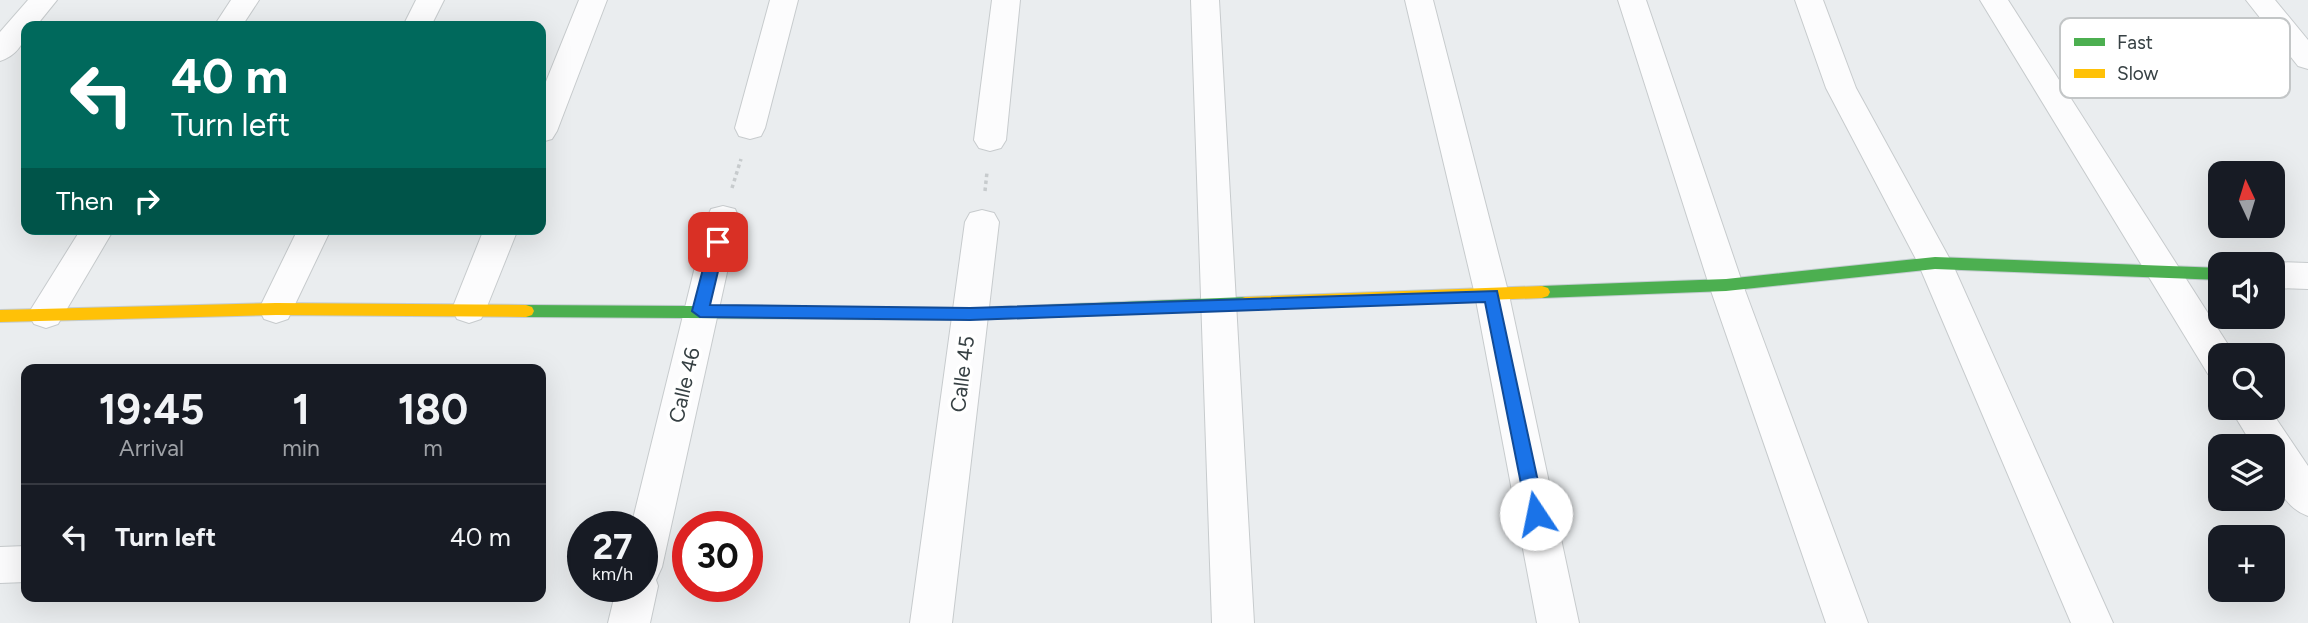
<!DOCTYPE html>
<html lang="en">
<head>
<meta charset="utf-8">
<style>
  body { margin:0; font-family:Figtree,sans-serif; background:#242831; color:#f1f3f6; height:100vh; display:flex; flex-direction:column; font-size:26px; white-space:nowrap }
  * { box-sizing:border-box; margin:0 }
  p { font-size:23px; color:#9ea1a6 }
  .icon { flex:none; width:38px; height:38px; fill:none; stroke:currentColor; stroke-width:2; stroke-linecap:round; stroke-linejoin:round }
  .map { position:relative; flex:1; overflow:hidden }
  .panel { position:absolute; left:21px; top:364px; width:525px; height:238px; display:flex; flex-direction:column; background:#171b24; border-radius:14px; box-shadow:0 7px 28px #0002 }
  .panel>* { flex:none }
  .guide { position:absolute; left:21px; top:21px; width:525px; height:214px; border-radius:14px; box-shadow:0 7px 28px #0002; background:#00695c; color:#fff; overflow:hidden }
  .needle { width:46px; rotate:356deg }
  .controls { position:absolute; left:2208px; top:161px; display:grid; gap:14px }
  .controls a { display:grid; place-items:center; width:77px; height:77px; border-radius:14px; background:#171b24; box-shadow:0 7px 28px #0002; font-size:35px }
  .speed { position:absolute; left:567px; top:511px; display:flex; gap:14px; font-size:35px; font-weight:700; text-align:center }
  .speed>* { display:grid; place-content:center; width:91px; height:91px; border-radius:50%; background:#171b24; box-shadow:0 7px 28px #0002; line-height:1 }
  .speed small { font-size:18px; font-weight:400 }
  .speed .limit { border:10px solid #d22; background:#fff; color:#111 }
  .pin { position:absolute; display:grid; place-items:center; width:60px; height:60px; color:#fff; margin:-30px; border-radius:14px; box-shadow:0 4px 10px #0006 }
  .me { position:absolute; width:77px; margin:-38px; rotate:349deg; stroke-linejoin:round; filter:drop-shadow(0 0 5px #0008) }
  .turn { display:flex; align-items:center; gap:24px; height:147px; padding:0 35px; font-size:32px }
  .turn .icon { width:91px; height:91px; stroke-width:2.5 }
  .turn b { display:block; font-size:49px; line-height:60px }
  .then { display:flex; align-items:center; height:66px; padding:0 35px; background:#0003; gap:14px; font-size:26px }
  .eta { display:flex; justify-content:space-evenly; align-items:center; height:119px; text-align:center }
  .eta b { font-size:42px; font-weight:700; line-height:49px }
  ul { padding:0; list-style:none }
  li { display:flex; align-items:center; gap:21px; height:105px; padding:0 35px; border-top:2px solid #363941 }
  li div { flex:1 }
  li b { display:block; font-size:26px }
  li em { font-style:normal }
  .map>svg:first-child { display:block }
  .lines { fill:none; stroke-linecap:round; stroke-linejoin:round }
  .street-casing { stroke:#c7cbcd; stroke-width:2 }
  .fast-casing { stroke:#c4ccd1; stroke-width:2 }
  .slow-casing { stroke:#c4ccd1; stroke-width:2 }
  .path { stroke:#c7cbcd; stroke-width:3.5; stroke-dasharray:3.5 3.5; stroke-linecap:butt }
  .street { fill:#fcfcfd; fill-rule:evenodd }
  .fast { fill:#4caf50; fill-rule:evenodd }
  .slow { fill:#ffc107; fill-rule:evenodd }
  .route { fill:#1a73e8; stroke:#114b97; stroke-width:2 }
  .labels { text-anchor:middle; dominant-baseline:central; stroke-width:7; stroke-linejoin:round; paint-order:stroke }
  .street-label { font-size:21px; fill:#374144; stroke:#fff }
  .key { fill:#fff; stroke:#c3c6c7; stroke-width:2 }
  .key-label { font-size:19px; fill:#374144 }
</style>
</head>
<body>
<div class="map">
<svg width="2308" height="623" viewBox="0 0 2308 623">
  <rect width="100%" height="100%" fill="#eaedef"/>
  <g class="lines">
    <defs>
      <path id="street" d="M28,0H57L36,26H26C26,43 16,56 0,61V32Z
        M231,0H259L242,26H214Z
        M416,0H444L431,26H403Z
        M579,0H607L557,131L552,139L541,142V94Z
        M770,0H798L765,128L761,136L750,139L739,136L735,128Z
        M992,0H1020L1006,140L1001,148L990,151L979,148L974,140Z
        M1191,0H1219L1254,623H1212Z
        M1405,0H1433L1509,295L1579,623H1537L1475,295Z
        M1618,0H1646L1743,285L1868,623H1826L1709,285Z
        M1795,0H1823L1856,88L1952,263L2113,623H2071L1918,263L1826,88Z
        M1980,0H2008L2234,354L2221,355V379L2208,374Z
        M2246,0H2275L2308,40V69L2298,66Z
        M723,206L735,209L739,218L662,567L656,580L658,586L650,623H608L617,586H642V527H631L707,218L711,209Z
        M982,210L994,213L999,222L952,623H910L965,222L970,213Z
        M81,229H114L58,324L46,328L34,324L28,314Z
        M298,229H331L288,319L276,323L264,319L259,309Z
        M484,229H518L486,309L481,319L469,323L457,319L452,309Z
        M2273,262L2308,263V289L2273,288V264H2265Z
        M2230,408H2269L2308,466V516C2278,505 2273,475 2273,446H2253Z
        M26,546V582L0,583V547Z"/>
      <path id="fast" d="M1935,257L2221,268V280L1935,269L1726,291L1542,298L1536,296L1534,292L1536,288L1542,286L1726,279Z
        M1245,297L1251,299L1253,303L1251,307L1245,309L970,320L526,317L520,315L518,311L520,307L526,305L970,308Z"/>
      <path id="slow" d="M1542,286L1548,288L1550,292L1548,296L1542,298L1245,309L1239,307L1237,303L1239,299L1245,297Z
        M276,303L526,305L532,307L534,311L532,315L526,317L276,315L0,322V310Z"/>
    </defs>
    <!-- street casing -->
    <use href="#street" class="street-casing"/>
    <!-- fast casing -->
    <use href="#fast" class="fast-casing"/>
    <!-- slow casing -->
    <use href="#slow" class="slow-casing"/>
    <!-- path -->
    <path class="path" d="M732,188L741,159
      M985,191L987,172"/>
    <!-- street -->
    <use href="#street" class="street"/>
    <!-- fast -->
    <use href="#fast" class="fast"/>
    <!-- slow -->
    <use href="#slow" class="slow"/>
  </g>
  <!-- route -->
  <path class="route" d="M718,236L725,242L710,305L970,308L1497,291L1545,514L1542,519L1536,522L1529,519L1527,514L1485,302L970,320L700,317L692,311L710,242Z"/>
  <g class="labels">
    <!-- street labels -->
    <g class="street-label">
      <text transform="translate(962 374) rotate(-83)">Calle 45</text>
      <text transform="translate(684 385) rotate(-77)">Calle 46</text>
    </g>
  </g>
  <!-- legend -->
  <rect x="2060" y="18" width="230" height="80" rx="10" class="key"/>
  <rect x="2074" y="38" width="31" height="8" fill="#4caf50"/>
  <rect x="2074" y="69" width="31" height="9" fill="#ffc107"/>
  <g class="key-label">
    <text x="2117" y="49">Fast</text>
    <text x="2117" y="80">Slow</text>
  </g>
</svg>
<div class="controls">
<a><svg class="needle" viewBox="-14 -14 28 28"><path d="M0-13l5 13h-10z" fill="#e53935"/><path d="M0 13l5-13h-10z" fill="#9ea1a6"/></svg></a>
<a><svg class="icon" aria-label="sound" viewBox="0 0 24 24"><path d="M4 9h4l5-4v14l-5-4H4zM17 9q2 3 0 6"/></svg></a>
<a><svg class="icon" aria-label="search" viewBox="0 0 24 24"><circle cx="10" cy="10" r="6"/><path d="M15 15l6 6"/></svg></a>
<a><svg class="icon" aria-label="layers" viewBox="0 0 24 24"><path d="M12 4l9 5-9 5-9-5zM3 14l9 5 9-5"/></svg></a>
<a>+</a>
</div>
<div class="speed"><div>27<small>km/h</small></div><div class="limit">30</div></div>
<div class="pin" style="left:718px;top:242px;background:#d93025"><svg class="icon" aria-label="arrive" viewBox="0 0 24 24"><path d="M6 21V4h12l-3 4 3 4H6"/></svg></div>
<svg class="me" style="left:1536px;top:514px" viewBox="-20 -20 40 40"><circle r="19" fill="#fff"/><path d="M0-13L10 11 0 6-10 11z" fill="#1a73e8"/></svg>
<div class="guide">
<div class="turn"><svg class="icon" aria-label="left" viewBox="0 0 24 24"><path d="M17 20v-9H6M10 6l-5 5 5 5"/></svg><div><b>40 m</b>Turn left</div></div>
<div class="then">Then<svg class="icon" aria-label="right" viewBox="0 0 24 24"><path d="M7 20v-9h11M14 6l5 5-5 5"/></svg></div>
</div>
<section class="panel">
<div class="eta">
<div><b>19:45</b><p>Arrival</p></div>
<div><b>1</b><p>min</p></div>
<div><b>180</b><p>m</p></div>
</div>
<ul>
<li><svg class="icon" aria-label="left" viewBox="0 0 24 24"><path d="M17 20v-9H6M10 6l-5 5 5 5"/></svg><div><b>Turn left</b></div><em>40 m</em></li>
</ul>
</section>
</div>
</body>
</html>
